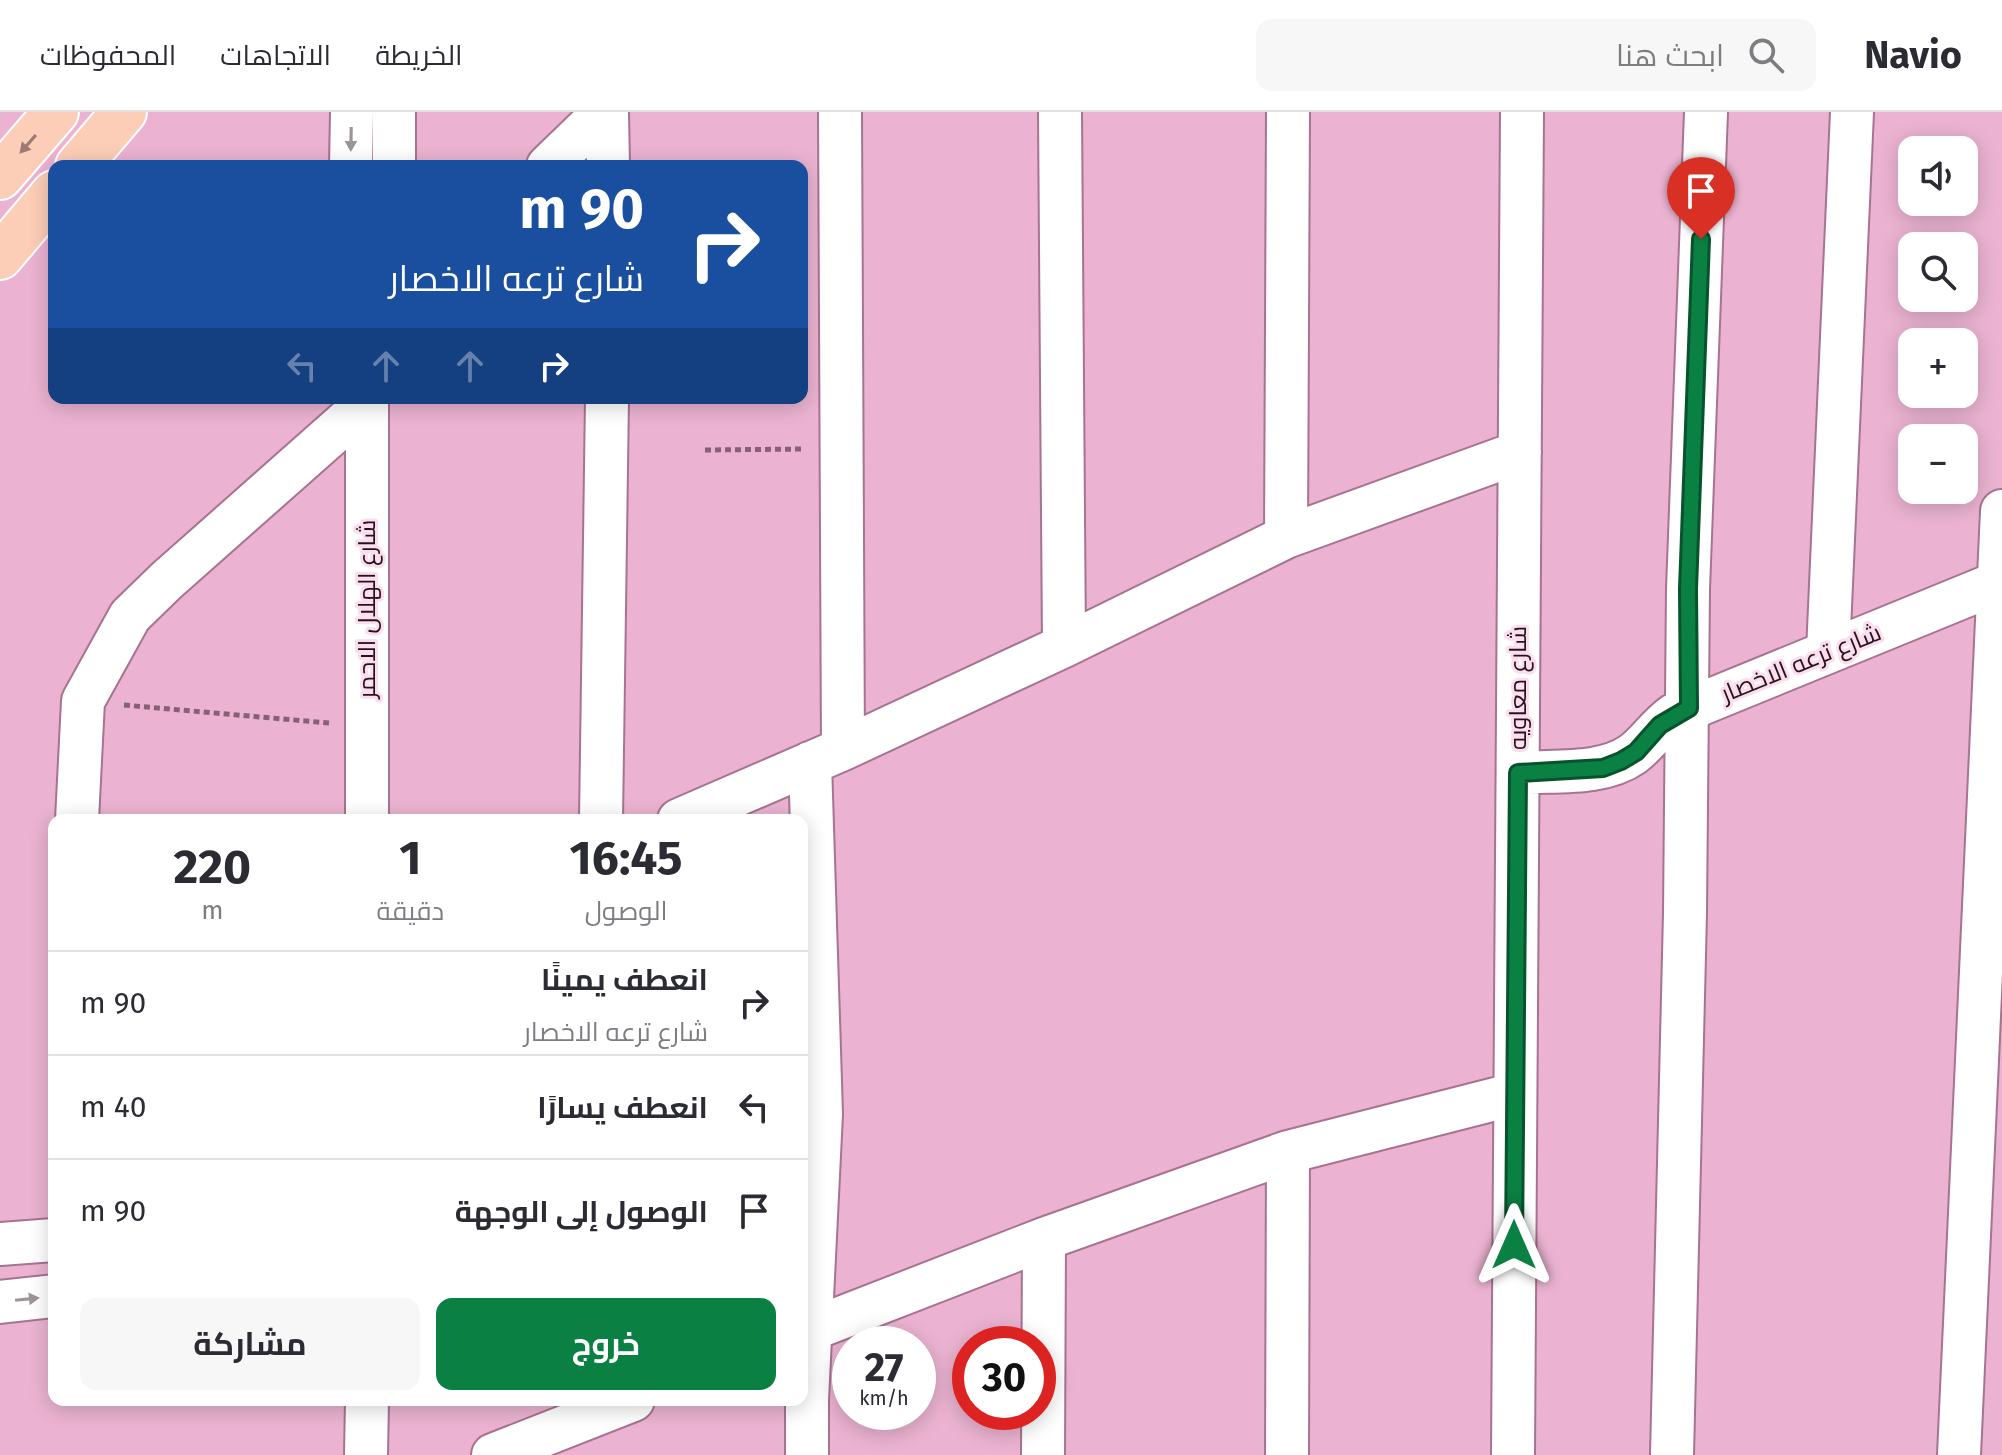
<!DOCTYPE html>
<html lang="ar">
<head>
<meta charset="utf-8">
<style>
  body { margin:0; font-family:"Fira Sans",Cairo,sans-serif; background:#f7f7f7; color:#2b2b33; direction:rtl; height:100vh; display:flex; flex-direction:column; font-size:30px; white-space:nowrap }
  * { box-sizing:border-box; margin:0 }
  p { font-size:26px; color:#7c7c81 }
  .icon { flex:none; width:44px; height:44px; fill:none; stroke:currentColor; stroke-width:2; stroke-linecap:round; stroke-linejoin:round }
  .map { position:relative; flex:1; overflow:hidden; direction:ltr }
  .sheet { position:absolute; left:48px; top:702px; width:760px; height:592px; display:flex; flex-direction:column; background:#fff; border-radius:16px; box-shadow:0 4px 20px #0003; direction:rtl }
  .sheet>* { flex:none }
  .hud { position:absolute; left:48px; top:48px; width:760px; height:244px; border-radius:16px; box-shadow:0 4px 20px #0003; direction:rtl; background:#1a4fa0; color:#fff; overflow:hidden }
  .buttons { position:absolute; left:1898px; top:24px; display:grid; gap:16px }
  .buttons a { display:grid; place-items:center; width:80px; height:80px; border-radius:16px; background:#fff; box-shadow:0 4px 20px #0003; font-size:40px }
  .speed { position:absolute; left:832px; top:1214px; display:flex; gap:16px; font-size:40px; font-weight:700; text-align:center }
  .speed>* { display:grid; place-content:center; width:104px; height:104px; border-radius:50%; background:#fff; box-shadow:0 4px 20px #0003; line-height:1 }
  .speed small { font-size:20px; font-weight:400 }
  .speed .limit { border:12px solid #d22; background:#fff; color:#111 }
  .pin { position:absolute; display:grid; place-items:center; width:68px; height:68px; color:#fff; margin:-82px -34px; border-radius:50% 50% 50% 0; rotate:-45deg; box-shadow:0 0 8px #0007 }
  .pin .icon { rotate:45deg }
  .me { position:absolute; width:88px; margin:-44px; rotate:0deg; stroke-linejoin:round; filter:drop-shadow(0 0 6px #0008) }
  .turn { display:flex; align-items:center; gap:28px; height:168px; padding:0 32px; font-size:36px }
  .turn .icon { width:104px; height:104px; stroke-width:2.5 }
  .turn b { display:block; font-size:56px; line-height:68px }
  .lanes { display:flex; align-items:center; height:76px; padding:0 32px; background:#0003; justify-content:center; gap:40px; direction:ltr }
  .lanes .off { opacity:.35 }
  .eta { display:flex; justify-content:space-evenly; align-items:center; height:136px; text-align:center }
  .eta b { font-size:48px; font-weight:700; line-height:56px }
  .button { display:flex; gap:16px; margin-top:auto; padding:16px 32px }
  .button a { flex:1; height:92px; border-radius:16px; background:#0b8043; color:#fff; font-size:32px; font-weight:700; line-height:92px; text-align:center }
  .button a+a { background:#f7f7f7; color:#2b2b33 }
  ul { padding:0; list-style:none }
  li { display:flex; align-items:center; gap:24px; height:104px; padding:0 32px; border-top:2px solid #e1e1e2 }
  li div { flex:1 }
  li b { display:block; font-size:30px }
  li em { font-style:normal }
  header { display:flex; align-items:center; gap:48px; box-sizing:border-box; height:112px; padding:0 40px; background:#fff; border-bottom:2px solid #e1e1e2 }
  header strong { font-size:38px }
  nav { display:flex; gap:44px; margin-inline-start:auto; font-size:28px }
  .search { width:560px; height:72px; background:#f7f7f7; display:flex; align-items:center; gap:20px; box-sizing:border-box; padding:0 28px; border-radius:16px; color:#7c7c81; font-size:30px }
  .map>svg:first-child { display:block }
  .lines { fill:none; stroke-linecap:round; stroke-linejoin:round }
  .minor-casing { stroke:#a7738f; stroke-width:46 }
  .major-casing { stroke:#fff; stroke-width:48 }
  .path { stroke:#866175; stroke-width:5; stroke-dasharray:6 4; stroke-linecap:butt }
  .minor { stroke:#fff; stroke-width:42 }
  .major { stroke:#fcceb8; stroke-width:44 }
  .oneway { fill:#9d9499 }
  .oneway2 { fill:#9c7972 }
  .route-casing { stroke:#07532c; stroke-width:20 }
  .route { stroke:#0b8043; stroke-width:14 }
  .labels { text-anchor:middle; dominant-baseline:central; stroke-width:6; stroke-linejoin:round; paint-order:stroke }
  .street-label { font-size:24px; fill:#26121d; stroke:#fbdeed }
</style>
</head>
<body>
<header>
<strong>Navio</strong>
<div class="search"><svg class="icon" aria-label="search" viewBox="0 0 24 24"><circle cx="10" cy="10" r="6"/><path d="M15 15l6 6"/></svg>ابحث هنا</div>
<nav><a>الخريطة</a><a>الاتجاهات</a><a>المحفوظات</a></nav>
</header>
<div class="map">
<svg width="2002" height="1343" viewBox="0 0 2002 1343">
  <rect width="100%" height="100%" fill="#ebb3d1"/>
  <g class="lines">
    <defs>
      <path id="minor" d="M607,0L608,54
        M840,0L843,637
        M1060,0L1064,534
        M351,54L352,0
        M394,54V0
        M548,54L604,0
        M367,286V708
        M1286,425L1288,0
        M1828,540L1852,0
        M1518,661C1555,658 1602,664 1633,642C1648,631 1658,614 1674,603L2002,469
        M77,708L83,589L130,504L166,469L367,291
        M601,708L607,286
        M679,708L843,637L1064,534L1286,425L1520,340
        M0,1132L54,1128
        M0,1190L54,1184
        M802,1221L1044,1127L1288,1040L1515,982
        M366,1343L367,1288
        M493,1343L633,1288
        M807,1343V1288L821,1002L810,651
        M1043,1343L1044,1127
        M1287,1343L1288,1040
        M1513,1343L1522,0
        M1672,1343L1685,801L1688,477L1706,0
        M1959,1343L2002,399"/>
      <path id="major" d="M78,54L124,0
        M0,65L56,0
        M0,145L54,81"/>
    </defs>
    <!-- minor casing -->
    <use href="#minor" class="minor-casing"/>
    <!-- major casing -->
    <use href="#major" class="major-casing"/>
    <!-- path -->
    <path class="path" d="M705,338L804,337
      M124,593L329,611"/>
    <!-- minor -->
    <use href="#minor" class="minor"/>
    <!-- major -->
    <use href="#major" class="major"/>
  </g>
  <!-- one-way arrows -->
  <defs><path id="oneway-solid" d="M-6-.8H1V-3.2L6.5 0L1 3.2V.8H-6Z" transform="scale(2)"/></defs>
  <g class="oneway">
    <use href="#oneway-solid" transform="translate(351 27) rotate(91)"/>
    <use href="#oneway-solid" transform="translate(27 1187) rotate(-6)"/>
  </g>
  <use class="oneway2" href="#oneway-solid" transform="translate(28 32) rotate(131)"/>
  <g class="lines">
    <defs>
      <path id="route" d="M1514,1133L1518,661L1603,656L1621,649L1636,640L1660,613L1689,596L1688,477L1701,127"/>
    </defs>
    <!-- route casing -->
    <use href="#route" class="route-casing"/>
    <!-- route -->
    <use href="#route" class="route"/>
  </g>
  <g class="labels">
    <!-- street labels -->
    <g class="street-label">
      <text transform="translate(367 497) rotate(-90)">شارع الهلال الاحمر</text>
      <text transform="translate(1801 551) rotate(-22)">شارع ترعه الاخصار</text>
      <text transform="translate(1518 576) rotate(-90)">شارع معاويه</text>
    </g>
  </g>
</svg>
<div class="buttons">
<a><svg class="icon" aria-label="sound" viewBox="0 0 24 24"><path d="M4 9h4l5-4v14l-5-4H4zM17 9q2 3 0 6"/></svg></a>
<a><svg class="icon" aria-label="search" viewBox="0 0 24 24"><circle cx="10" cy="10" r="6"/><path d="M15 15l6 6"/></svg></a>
<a>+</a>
<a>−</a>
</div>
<div class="speed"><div>27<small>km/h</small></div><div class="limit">30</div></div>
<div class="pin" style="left:1701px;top:127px;background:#d93025"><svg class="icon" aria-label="arrive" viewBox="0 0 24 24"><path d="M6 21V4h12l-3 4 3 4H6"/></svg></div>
<svg class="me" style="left:1514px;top:1133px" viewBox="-20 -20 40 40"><path d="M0-17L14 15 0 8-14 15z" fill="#0b8043" stroke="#fff" stroke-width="4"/></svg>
<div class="hud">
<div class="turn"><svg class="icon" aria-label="right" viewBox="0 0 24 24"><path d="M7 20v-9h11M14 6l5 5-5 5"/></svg><div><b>90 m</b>شارع ترعه الاخصار</div></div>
<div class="lanes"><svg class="icon off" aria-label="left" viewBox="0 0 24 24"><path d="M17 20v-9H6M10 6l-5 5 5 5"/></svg><svg class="icon off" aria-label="ahead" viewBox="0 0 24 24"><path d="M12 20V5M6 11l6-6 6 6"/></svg><svg class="icon off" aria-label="ahead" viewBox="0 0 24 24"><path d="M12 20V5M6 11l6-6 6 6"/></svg><svg class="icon" aria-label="right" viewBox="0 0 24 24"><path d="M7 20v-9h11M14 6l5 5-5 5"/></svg></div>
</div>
<section class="sheet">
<div class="eta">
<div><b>16:45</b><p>الوصول</p></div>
<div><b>1</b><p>دقيقة</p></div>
<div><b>220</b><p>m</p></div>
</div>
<ul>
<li><svg class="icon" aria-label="right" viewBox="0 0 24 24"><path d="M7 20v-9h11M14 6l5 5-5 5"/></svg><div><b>انعطف يمينًا</b><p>شارع ترعه الاخصار</p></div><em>90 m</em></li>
<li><svg class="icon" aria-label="left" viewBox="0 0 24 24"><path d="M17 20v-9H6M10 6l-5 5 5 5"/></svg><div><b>انعطف يسارًا</b></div><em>40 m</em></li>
<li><svg class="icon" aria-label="arrive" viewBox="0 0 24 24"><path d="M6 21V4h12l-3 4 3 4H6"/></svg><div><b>الوصول إلى الوجهة</b></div><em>90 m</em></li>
</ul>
<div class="button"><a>خروج</a><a>مشاركة</a></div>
</section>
</div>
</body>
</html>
